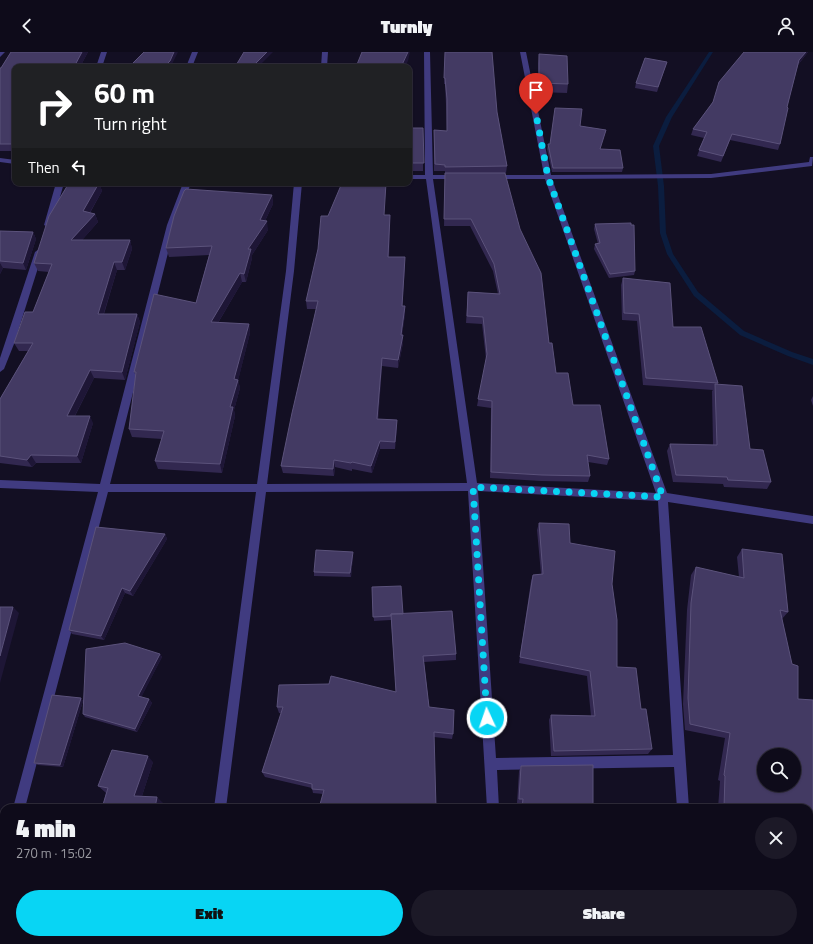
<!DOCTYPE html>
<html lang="en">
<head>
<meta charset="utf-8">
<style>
  body { margin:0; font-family:"Titillium Web",sans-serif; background:#1c1927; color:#f1f3f6; height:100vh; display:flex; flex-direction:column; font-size:15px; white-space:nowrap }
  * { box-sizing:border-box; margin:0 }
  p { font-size:13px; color:#9b9ba2 }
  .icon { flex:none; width:22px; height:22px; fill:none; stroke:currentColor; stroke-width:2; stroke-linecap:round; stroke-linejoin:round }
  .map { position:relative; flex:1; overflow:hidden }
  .panel { position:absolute; left:0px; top:752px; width:813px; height:140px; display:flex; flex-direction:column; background:#0e0b1a; border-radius:12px 12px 0 0; box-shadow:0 1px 3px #0004,0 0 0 1px #2e2b39 }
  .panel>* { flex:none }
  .banner { position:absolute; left:12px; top:12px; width:400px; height:122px; border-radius:8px; box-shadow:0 1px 3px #0004,0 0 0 1px #2e2b39; background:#202124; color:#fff; overflow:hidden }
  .buttons { position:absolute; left:757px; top:696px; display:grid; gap:8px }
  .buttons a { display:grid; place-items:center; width:44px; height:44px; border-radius:50%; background:#0e0b1a; box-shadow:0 1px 3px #0004,0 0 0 1px #2e2b39; font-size:20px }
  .pin { position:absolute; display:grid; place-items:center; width:34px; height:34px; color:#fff; margin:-41px -17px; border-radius:50% 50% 50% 0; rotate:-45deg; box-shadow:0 0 4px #0007 }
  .pin .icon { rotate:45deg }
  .me { position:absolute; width:44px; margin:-22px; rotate:357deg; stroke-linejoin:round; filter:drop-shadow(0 0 3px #0008) }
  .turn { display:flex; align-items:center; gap:14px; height:84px; padding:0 16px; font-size:18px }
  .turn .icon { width:52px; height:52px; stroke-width:2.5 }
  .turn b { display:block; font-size:28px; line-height:34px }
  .then { display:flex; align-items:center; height:38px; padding:0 16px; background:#0003; gap:8px; font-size:15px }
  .round { display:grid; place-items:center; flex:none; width:42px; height:42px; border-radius:21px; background:#1c1927 }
  .overview { display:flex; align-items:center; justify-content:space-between; height:68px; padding:0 16px }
  h1 { font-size:24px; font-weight:800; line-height:30px }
  .primary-button { display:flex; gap:8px; margin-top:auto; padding:8px 16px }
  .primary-button a { flex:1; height:46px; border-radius:24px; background:#08d5f4; color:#111; font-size:16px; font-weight:800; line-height:46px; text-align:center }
  .primary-button a+a { background:#1c1927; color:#f1f3f6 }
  header { display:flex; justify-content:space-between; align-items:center; height:52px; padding:0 16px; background:#0e0b1a; font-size:18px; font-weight:800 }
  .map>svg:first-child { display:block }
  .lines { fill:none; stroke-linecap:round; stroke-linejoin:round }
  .stream { fill:#0b1d3f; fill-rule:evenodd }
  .minor { fill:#403b80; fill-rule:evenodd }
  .wall { fill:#322850 }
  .shaded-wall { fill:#1e1636 }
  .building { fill:#433a63; stroke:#5b527b; fill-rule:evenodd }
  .route { stroke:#08d5f4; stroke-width:7; stroke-dasharray:0 12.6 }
</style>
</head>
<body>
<header><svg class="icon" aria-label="back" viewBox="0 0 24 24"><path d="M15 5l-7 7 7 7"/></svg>Turnly<svg class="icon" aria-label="person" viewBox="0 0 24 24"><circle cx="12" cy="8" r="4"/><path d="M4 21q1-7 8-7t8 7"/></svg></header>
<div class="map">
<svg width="813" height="892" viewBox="0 0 813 892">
  <rect width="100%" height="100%" fill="#130f23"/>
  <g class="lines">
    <!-- stream -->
    <path class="stream" d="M709,0H713L672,65L659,94L664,134L666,181L673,202L698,240L744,279L792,300L813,307V313L788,304L740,283L694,244L667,202L660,181L658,134L653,94L666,65Z"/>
    <!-- minor -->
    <path class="minor" d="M0,0H5L0,5Z
      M101,0H107L102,15H96Z
      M192,0H198L192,15H186Z
      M322,0H328L327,15H321Z
      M424,0H430L433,123H457L461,125L457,127H433L477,431L656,441L545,127H493L489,125L493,123H544L520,0H526L551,123L711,122L809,110L810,105H813L812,114L711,126L552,127L667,441L813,464V472L668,450L689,756H677L674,715L497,718L499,756H487L468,439L266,440L226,756H214L256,440H108L25,756H13L98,440L0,436V428L100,432L167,173L183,131H191L175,173L110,432H257L286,219L294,131H302L294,219L267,432L467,431L426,127H409V123H425ZM478,439L658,449L673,703L496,706Z
      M0,106L15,108V112L0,110Z
      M56,131H64L52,173L48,175L44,173Z
      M39,197L43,200L14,292L4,317L0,320V306L35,200Z
      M4,806V833L0,835V808Z
      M196,888H210L209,892H195Z
      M494,888H508V892H494Z
      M686,888H700L701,892H687Z"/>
  </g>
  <!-- wall -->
  <path class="wall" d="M11,0H88L80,15H15V99H0V16H1Z
    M445,0L497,60L507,114L506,121H445V119H434V78L447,79L446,53L445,32H444Z
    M744,0H808L798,13L787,55L780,92L778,98L730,88L721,110L697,104L704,86L691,83L693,77L713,50Z
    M539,2L568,32L567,41L538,40V11Z
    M667,10L657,40L635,36L636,31Z
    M580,74L606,78L600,97L623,116L622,120H552L547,97L548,92H550Z
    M409,76H423V119H409Z
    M445,121L549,291L556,321L573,353L609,407L607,413L588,410L590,424L588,430L541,429L490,426L491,356L477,354L486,307L482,272L466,271L468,240L498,242L493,219L470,174H444Z
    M99,131L102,139L90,161L95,162L98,170L82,188H130L132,197L125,218H117L104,262H137L140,270L125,328L94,326L75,364L93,371L81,411H36L32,415L0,411V347L28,299H19L14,291L33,260L49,220L38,219L34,211Z
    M272,143L273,152L265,169L268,178L252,203V206L246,230H242L218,271L249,272L250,281L238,328L240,336L234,358L235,364L222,421L158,417L155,409L162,387L132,385L129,377L136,324L134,320L196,251L209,203L169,205L166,196Z
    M390,163L389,205L405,214L402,254H405V262L402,283L403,291L398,316L382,314L378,367L397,368V375L395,397H380L372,421L352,417V419L335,415L334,424L283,421L281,414L316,257H307L306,249L328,164Z
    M595,172L635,219L634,223L609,226L594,197L595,192H598L594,177Z
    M0,179L33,180L36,187L26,218L3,216L0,222Z
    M623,226L673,275L718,331V332L750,397L771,430L767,437L724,435L723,432L673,430L667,399L670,392L713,393L712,339L713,338L643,333L637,269L622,268L621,233Z
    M813,344V354L811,348Z
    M539,471L570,491L612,532L617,615L641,657L652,697L648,702L551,704L549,668L551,663L591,664L587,624L519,611L531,529L533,523L541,522L537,478Z
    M165,482L167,487L133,544L125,541L104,588L72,582L69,578Z
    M742,497L788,560L782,567L798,647L813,648V890L805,888H809V756H718L720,729L718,728L725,686L685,678L683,652L687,558L691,523L696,515L739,525L737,505Z
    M353,504L351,525L314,524V520Z
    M372,535L403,562L456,602V608L424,610L429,655L453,682L452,687L434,685L323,742L313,741L312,736L265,725L262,720L282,661H279L277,655L396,640L391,568L374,569Z
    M160,602L162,605L141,645L149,647L152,651L137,680L85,665L83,662Z
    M81,646L83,649L63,715L38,713L34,711Z
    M153,710L142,744L163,751L161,756H102L106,741L105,740L98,734Z
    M521,714L593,756H521V752L517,751L519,719Z
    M547,888H655V892H547Z
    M733,888H798V892H734Z"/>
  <!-- shaded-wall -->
  <path class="shaded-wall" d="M82,0H88L80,15H74Z
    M174,0H178L171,14V15H164Z
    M267,0H273L258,15L254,13Z
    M408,0H410L408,9L405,15H401Z
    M806,0H808L797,14L799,8Z
    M99,131L102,139L86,167L83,159Z
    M272,143L273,152L261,177L260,168Z
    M95,162L98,170L75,196L71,188Z
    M390,163V171L389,213L388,205Z
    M267,169L268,178L252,203V206L246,230L244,222L248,197Z
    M33,180L36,187L26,218L23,211Z
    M130,188L132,197L125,218L122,210Z
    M405,205V214L402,262V254Z
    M114,210L117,218L101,270L98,262Z
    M0,211L3,216L0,222Z
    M240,221L242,230L213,279L211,270Z
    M405,254V262L401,291V283Z
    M137,262L140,270L125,328L122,320Z
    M249,272L250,281L238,329V328L240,336L234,358L235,364L222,421L220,412L234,327Z
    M403,283V291L398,316V308Z
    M382,306V314L378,374L377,367Z
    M90,318L94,326L71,371L67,364Z
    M90,364L93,371L81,411L77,404Z
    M397,368V375L395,397V390Z
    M380,389V397L372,421L371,414Z
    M31,403L36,411L32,415L27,408Z
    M334,408L335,415L334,424L333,417Z
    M165,482L167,487L133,544L130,539Z
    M353,500V504L351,525L350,521Z
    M122,536L125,541L104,588L101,584Z
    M13,555L19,561L0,631V604Z
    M160,602L162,605L140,648L138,644Z
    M81,646L83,649L63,715L60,713Z
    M149,647L152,651L137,680L135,677Z
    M148,704L153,710L140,750L134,744Z
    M157,745L163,751L161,756H155Z
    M131,888H138L137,892H130Z"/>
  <!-- building -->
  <path class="building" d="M11,0H82L74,15H15V92H0V16H1Z
    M144,0H174L170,9L164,15H131L130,14Z
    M244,0H267L254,13L264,14L263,15H235Z
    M362,0H408L401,15H356Z
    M445,0H492L497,60L507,114L445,115V113L435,112L434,78L447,79V47L445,26H444Z
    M744,0H806L799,8L787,55L788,56L780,92L732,82L723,104L699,98L707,80L693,77L713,50L719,30Z
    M539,2L567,4L568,32L539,31Z
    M645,6L667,10L658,35L636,31Z
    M555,56L582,57L580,74L606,78L600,97L620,98L623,116H553L548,92H550Z
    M409,76H423L424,111H409Z
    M445,121H505L520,177L541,221L549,291H552L556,321H568L573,353H600L609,407L587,403L590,424L542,423L491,420L492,349L478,347L487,302L483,265L467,264L468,240L500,242L494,212L471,167H444Z
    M69,131H99L83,159L95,162L71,188H130L122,210H114L98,262H137L122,320L90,318L67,364H90L77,404L31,403L27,408L0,404V347L33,291H14L25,260H33L52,212L34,211L49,164Z
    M342,131H386L384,163H390L388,205H405L402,254H405L401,283H403L398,308L382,306L377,367L397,368L395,390L380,389L371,414L352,410L351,411L334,408L333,417L281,414L292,361L318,249H306L318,197L321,164H328Z
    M186,137L272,143L260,168L267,169L248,197H251L244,222L240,221L211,270L249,272L234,327L238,328L230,355H233L220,412L155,409L164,379L129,377L136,320H134L154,242L196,251L212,194L166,196L174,164L184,139Z
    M631,171V173H634L635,219L610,222L595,192L600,191L595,172Z
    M0,179L33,180L23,211L0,209Z
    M623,226L670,231L673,275H701L718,331L646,326L639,262L624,261Z
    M715,332L742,334L750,397L763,398L771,430L728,428L727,425L676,423L670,392L717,393Z
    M539,471L569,472L570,491L615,499L612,532L617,568V615L636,616L641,657H646L652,697L554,699L551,663L595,664L590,619L520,605L533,523L543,522Z
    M96,475L165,482L130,539L122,536L101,584L69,578Z
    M742,497L782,502L788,560L780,558L792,612L798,614V647L813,648V885L809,884V756H724L725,724L724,723L730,681L690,672L688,646L691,551L696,515L744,526ZM764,703H794V733H764Z
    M316,498L353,500L350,521L314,520Z
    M401,534L403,562H391V564L373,565L372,535Z
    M0,555H13L0,604Z
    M452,559L456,602L423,604L429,655L454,658L453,682L434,680L436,756H319L324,738L312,737V732L262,720L283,655H277L279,633L329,632L331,624L396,640L391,562Z
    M125,591L160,602L138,644L149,647L135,677L83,662L86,597Z
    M52,643L81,646L60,713L34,711Z
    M112,698L148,704L134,744L157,745L155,756H102L108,736L98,734Z
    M593,713V756H522L523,747H519L521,714Z
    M67,888H131L130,892H66Z
    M334,888H426L425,892H333Z
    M550,888H655V892H550Z
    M740,888H798V892H741Z"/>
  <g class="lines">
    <!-- route -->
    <path class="route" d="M487,666L473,435L663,445L548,125L536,62"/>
  </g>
</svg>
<div class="buttons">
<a><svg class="icon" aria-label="search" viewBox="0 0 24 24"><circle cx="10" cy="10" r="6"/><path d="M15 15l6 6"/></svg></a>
</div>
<div class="pin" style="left:536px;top:62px;background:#d93025"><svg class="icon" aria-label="arrive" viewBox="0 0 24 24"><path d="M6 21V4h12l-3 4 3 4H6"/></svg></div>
<svg class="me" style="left:487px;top:666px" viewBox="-20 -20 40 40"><circle r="17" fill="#08d5f4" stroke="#fff" stroke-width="3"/><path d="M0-11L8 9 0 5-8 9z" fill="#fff"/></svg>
<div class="banner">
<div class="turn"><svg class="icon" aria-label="right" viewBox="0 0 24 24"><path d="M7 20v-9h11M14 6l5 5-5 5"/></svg><div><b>60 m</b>Turn right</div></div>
<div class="then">Then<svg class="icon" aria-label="left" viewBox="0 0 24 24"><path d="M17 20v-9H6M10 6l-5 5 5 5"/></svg></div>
</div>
<section class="panel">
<div class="overview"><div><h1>4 min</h1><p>270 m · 15:02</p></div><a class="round"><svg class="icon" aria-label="close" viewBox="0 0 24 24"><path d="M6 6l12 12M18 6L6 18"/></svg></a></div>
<div class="primary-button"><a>Exit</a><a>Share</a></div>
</section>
</div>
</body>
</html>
